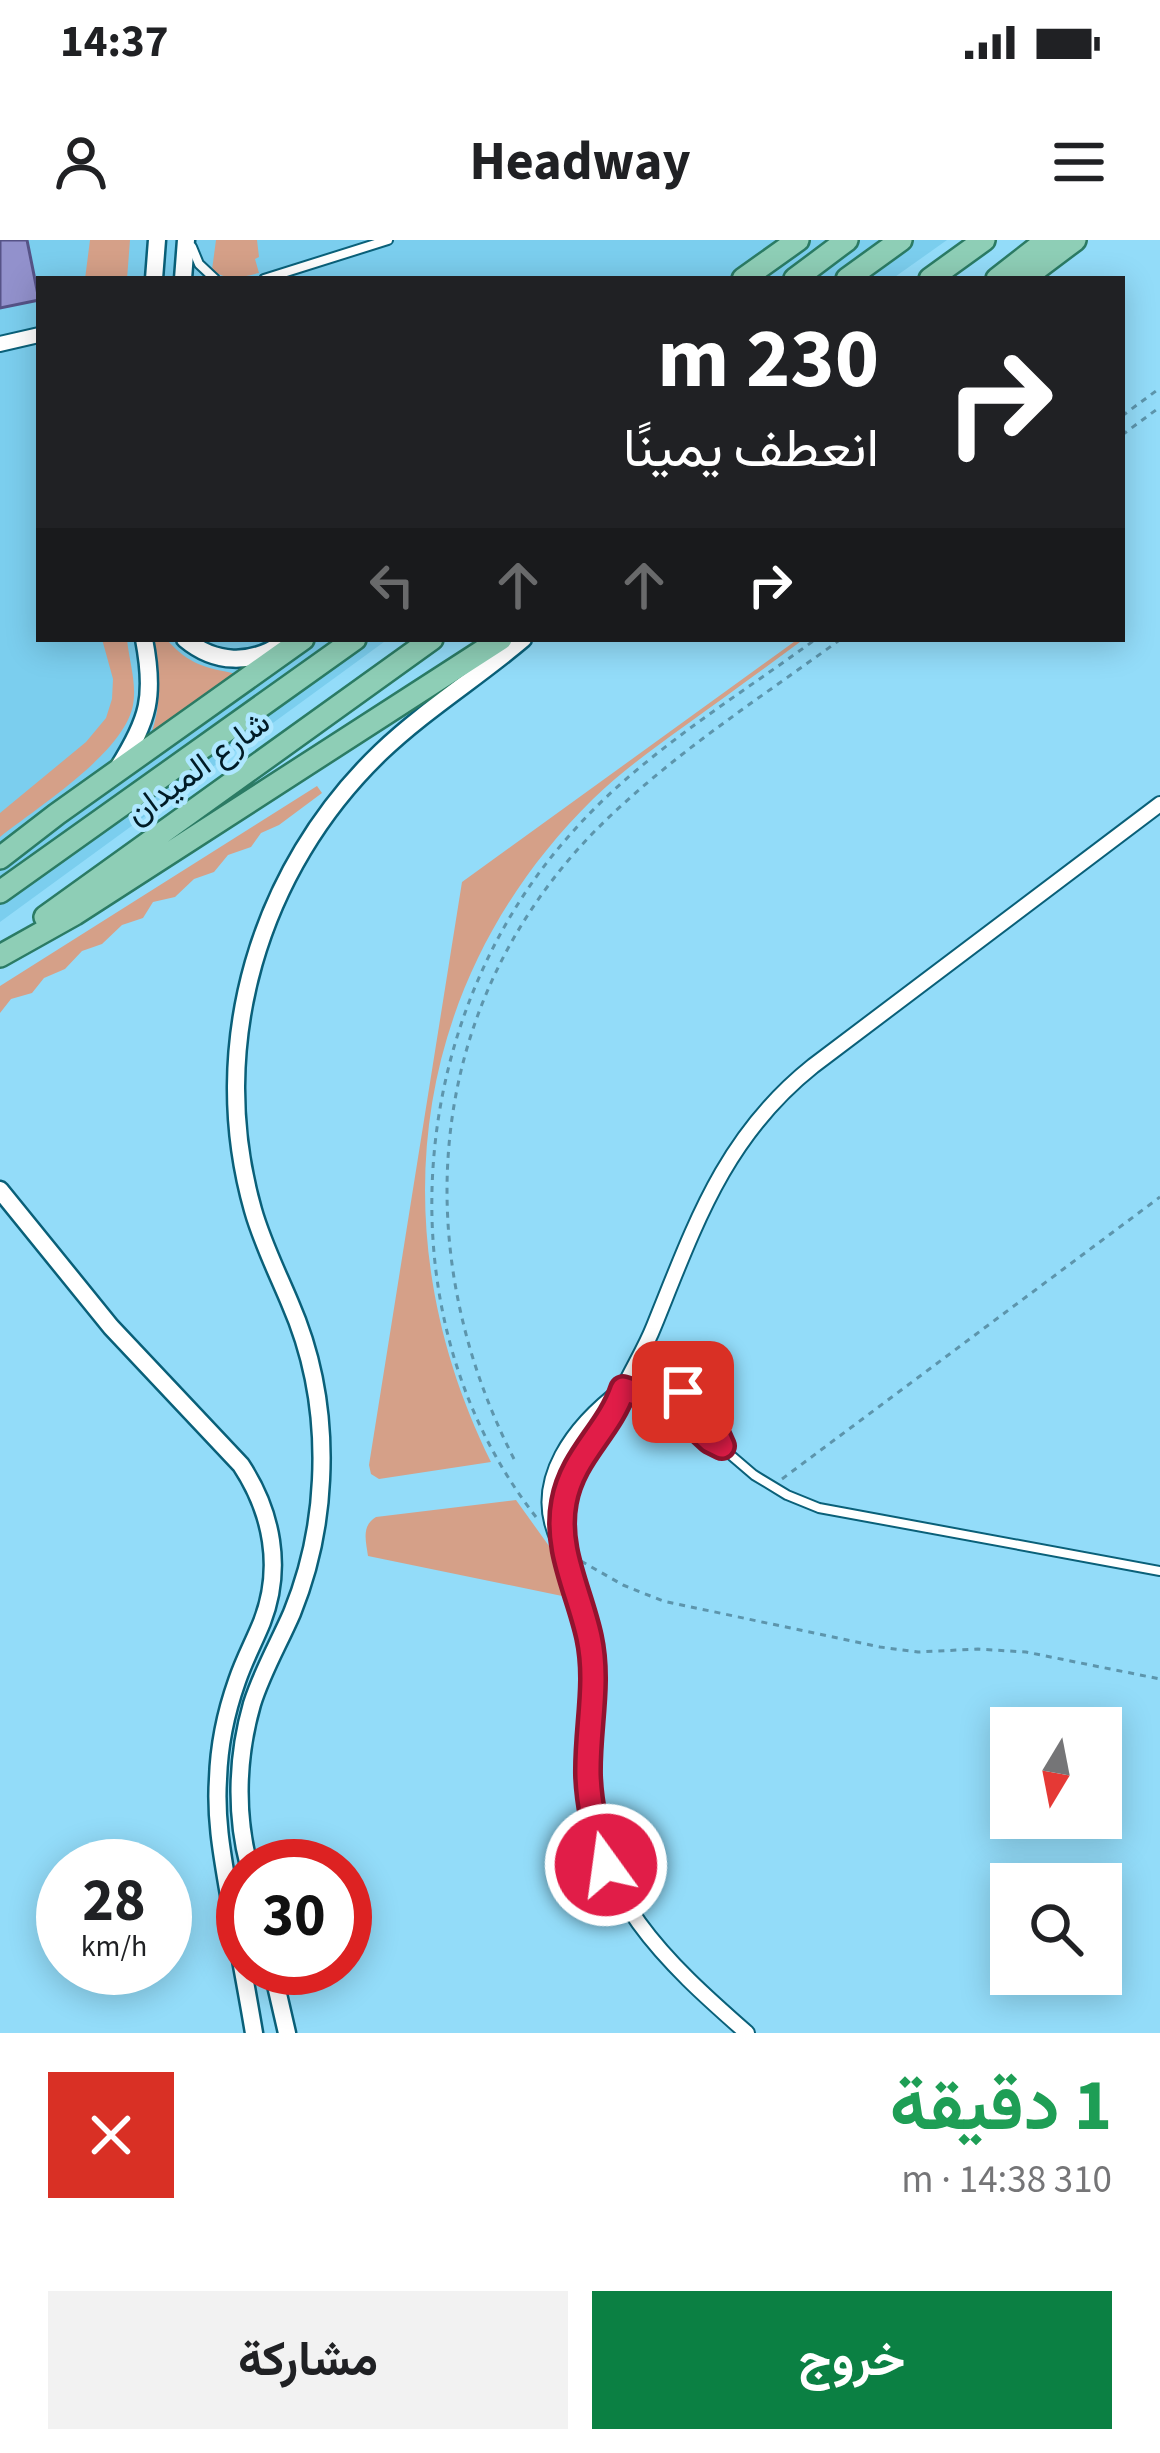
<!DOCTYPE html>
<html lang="ar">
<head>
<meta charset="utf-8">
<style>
  body { margin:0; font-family:"Source Sans 3",Vazirmatn,sans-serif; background:#f2f2f2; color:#202124; direction:rtl; height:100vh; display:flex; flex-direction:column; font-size:45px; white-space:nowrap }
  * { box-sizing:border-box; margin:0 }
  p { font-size:39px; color:#757577 }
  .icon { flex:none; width:66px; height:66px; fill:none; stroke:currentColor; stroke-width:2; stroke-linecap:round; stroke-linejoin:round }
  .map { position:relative; height:1793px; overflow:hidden; direction:ltr }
  .side { display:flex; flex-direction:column; background:#fff; flex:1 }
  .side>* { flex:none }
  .guide { position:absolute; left:36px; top:36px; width:1089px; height:366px; border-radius:0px; box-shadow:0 6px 30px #0003; direction:rtl; background:#202124; color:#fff; overflow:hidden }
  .needle { width:78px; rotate:190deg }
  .tools { position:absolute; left:990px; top:1467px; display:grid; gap:24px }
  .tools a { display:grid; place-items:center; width:132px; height:132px; border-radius:0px; background:#fff; box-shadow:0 6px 30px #0003; font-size:60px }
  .speed { position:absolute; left:36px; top:1599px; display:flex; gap:24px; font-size:60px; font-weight:700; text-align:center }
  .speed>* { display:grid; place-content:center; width:156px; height:156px; border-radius:50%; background:#fff; box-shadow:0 6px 30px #0003; line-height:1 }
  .speed small { font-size:30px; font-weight:400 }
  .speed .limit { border:18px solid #d22; background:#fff; color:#111 }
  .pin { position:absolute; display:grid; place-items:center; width:102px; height:102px; color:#fff; margin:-51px; border-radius:24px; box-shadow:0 6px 18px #0006 }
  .me { position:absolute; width:132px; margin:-66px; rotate:346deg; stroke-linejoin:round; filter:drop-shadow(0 0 9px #0008) }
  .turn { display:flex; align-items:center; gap:42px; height:252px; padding:0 48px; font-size:54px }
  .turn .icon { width:156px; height:156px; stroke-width:2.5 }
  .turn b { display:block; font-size:84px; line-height:102px }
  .lanes { display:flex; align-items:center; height:114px; padding:0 48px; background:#0003; justify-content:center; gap:60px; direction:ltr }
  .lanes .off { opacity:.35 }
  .round { display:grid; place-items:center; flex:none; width:126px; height:126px; border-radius:0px; background:#f2f2f2 }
  .summary { display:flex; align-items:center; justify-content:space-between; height:204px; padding:0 48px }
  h1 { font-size:72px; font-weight:700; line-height:90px; color:#1e9e55 }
  .action { display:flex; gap:24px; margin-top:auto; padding:24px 48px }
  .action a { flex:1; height:138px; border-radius:0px; background:#0b8043; color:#fff; font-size:48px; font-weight:700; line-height:138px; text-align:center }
  .action a+a { background:#f2f2f2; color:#202124 }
  .status { display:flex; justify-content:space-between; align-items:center; height:84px; padding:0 60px; background:#fff; direction:ltr }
  .status svg { height:33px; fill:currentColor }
  header { display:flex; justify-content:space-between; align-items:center; height:156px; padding:0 48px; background:#fff; font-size:54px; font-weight:700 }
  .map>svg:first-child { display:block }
  .built { fill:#7bceee }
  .green { fill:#d5a088 }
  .building { fill:#9291cc; stroke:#565387; stroke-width:3 }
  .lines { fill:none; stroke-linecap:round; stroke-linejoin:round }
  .service-casing { stroke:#0a6079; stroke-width:12 }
  .minor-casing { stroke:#0a6079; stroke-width:18 }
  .tertiary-casing { stroke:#0a6079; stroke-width:21 }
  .primary-casing { stroke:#2b7b64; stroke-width:26 }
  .path { stroke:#5d95ac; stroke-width:3; stroke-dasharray:6 6; stroke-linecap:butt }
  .service { stroke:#fff; stroke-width:8 }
  .minor { stroke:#fff; stroke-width:14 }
  .tertiary { stroke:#fff; stroke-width:16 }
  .primary { stroke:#8eceb6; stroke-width:21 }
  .route-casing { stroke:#92132f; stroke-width:30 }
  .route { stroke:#e11d48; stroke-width:21 }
  .labels { text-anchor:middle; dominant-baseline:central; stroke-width:9; stroke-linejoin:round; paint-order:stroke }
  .street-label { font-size:33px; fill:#001b26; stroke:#aee7ff }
</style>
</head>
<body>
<div class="status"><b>14:37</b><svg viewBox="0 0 49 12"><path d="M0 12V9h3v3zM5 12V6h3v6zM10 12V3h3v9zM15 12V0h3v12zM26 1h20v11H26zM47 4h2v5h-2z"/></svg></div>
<header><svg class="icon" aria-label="menu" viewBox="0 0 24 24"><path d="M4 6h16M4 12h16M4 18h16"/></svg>Headway<svg class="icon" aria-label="person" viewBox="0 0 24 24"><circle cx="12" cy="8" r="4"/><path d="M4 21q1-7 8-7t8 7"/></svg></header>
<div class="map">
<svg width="1160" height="1793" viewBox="0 0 1160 1793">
  <rect width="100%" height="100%" fill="#93dcf9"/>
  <!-- built -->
  <path class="built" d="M0,0H947L892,39H39V399H388L0,682Z"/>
  <!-- green -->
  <path class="green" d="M90,0H130L127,39H85Z
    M216,0H257L259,17L255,19L259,33C242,37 228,42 212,30Z
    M102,399H127C129,421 137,443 133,465C124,513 39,566 0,597V573L86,502L106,478L112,459L113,439Z
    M152,399H166C191,426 204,427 237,434L150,497C163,463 159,434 152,399Z
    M798,399H804C765,428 726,456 686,485C654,508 622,531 593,559C409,740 378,993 491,1222L379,1239L371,1234L369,1225L462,642Z
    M317,546L322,553L279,585L261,593L251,607L228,615L214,632L194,639L175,657L153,662L143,678L122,685L102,704L82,711L65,729L44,738L32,753L11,759L0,773V746Z
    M516,1260L549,1306L567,1357L368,1316C366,1301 361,1286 376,1277Z"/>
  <!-- building -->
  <path class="building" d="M0,0H27L39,60L0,68Z"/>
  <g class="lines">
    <defs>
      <path id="service" d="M192,7L199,24L215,39
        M264,39L388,0
        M649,1099L674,1140L714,1188L722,1204
        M624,1150L671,1164L754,1235L787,1255L819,1268L1160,1331"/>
      <path id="minor" d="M0,104L39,95
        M559,1301C529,1241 576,1184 623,1149
        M747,1793C665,1721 594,1656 588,1540C586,1497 598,1455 592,1413C583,1355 549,1304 568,1244C576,1217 597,1200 612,1176C617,1168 619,1160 622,1151C632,1129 645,1109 654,1086C695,985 724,897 813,826L1160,564"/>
      <path id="tertiary" d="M154,39L157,0
        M183,39L186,0
        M185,399C215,424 251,425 283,403
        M118,528C149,479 155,456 144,399
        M0,950L111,1087L241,1225C272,1272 283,1328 262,1382C254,1402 244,1420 237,1441C226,1472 219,1506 218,1539C215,1583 224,1624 231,1667C239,1709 247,1751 254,1793
        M249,1626C235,1573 237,1516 252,1464C262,1432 279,1403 292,1373C309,1331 319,1285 321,1240C324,1180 314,1118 290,1063C277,1032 262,1002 253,970C206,806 259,629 381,512C425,470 477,438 523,399
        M272,1728L287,1793"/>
      <path id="primary" d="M743,39L798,0
        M795,39L847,0
        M847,39L901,0
        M930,39L984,0
        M997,39L1047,0
        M1023,39L1075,0
        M0,618L57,574L303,399
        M0,652L355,399
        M45,677L432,399
        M0,716L75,674L501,399"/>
    </defs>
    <!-- service casing -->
    <use href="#service" class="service-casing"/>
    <!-- minor casing -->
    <use href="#minor" class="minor-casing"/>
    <!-- tertiary casing -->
    <use href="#tertiary" class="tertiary-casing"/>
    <!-- primary casing -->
    <use href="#primary" class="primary-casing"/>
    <!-- path -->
    <path class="path" d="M1122,176L1160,148
      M1122,195L1160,167
      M514,1219C407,1009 425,769 591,595C665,519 756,461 841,399
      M782,1239L1160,957
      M536,1277C381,1078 405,782 568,597C637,517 731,461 816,399
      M581,1321L623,1345L663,1361L880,1407L918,1412L978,1409L1026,1412L1160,1439"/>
    <!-- service -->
    <use href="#service" class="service"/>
    <!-- minor -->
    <use href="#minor" class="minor"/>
    <!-- tertiary -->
    <use href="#tertiary" class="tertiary"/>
    <!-- primary -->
    <use href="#primary" class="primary"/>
  </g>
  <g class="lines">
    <defs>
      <path id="route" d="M606,1625C596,1595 589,1566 588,1535C587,1488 599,1443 589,1397C579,1351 555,1309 564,1262C572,1216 609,1191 623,1149L671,1164L710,1200L722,1206L714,1188L683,1152"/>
    </defs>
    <!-- route casing -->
    <use href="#route" class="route-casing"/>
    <!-- route -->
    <use href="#route" class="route"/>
  </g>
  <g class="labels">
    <!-- street labels -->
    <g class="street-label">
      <text transform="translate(198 528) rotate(-36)">شارع الميدان</text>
    </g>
  </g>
</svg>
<div class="tools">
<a><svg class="needle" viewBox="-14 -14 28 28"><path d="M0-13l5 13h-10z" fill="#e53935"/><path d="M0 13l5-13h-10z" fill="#757577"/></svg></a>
<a><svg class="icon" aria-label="search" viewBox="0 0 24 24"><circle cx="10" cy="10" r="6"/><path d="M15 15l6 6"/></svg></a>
</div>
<div class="speed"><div>28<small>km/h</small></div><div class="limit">30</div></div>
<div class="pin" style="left:683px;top:1152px;background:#d93025"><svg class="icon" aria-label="arrive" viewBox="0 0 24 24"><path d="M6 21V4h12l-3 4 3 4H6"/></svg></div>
<svg class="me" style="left:606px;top:1625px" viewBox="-20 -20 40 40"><circle r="17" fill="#e11d48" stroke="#fff" stroke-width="3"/><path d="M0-11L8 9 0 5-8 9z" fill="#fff"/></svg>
<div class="guide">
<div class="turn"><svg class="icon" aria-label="right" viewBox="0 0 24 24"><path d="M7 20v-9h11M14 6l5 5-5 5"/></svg><div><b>230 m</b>انعطف يمينًا</div></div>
<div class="lanes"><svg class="icon off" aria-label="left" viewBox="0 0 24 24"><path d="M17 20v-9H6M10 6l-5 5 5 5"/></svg><svg class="icon off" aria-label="ahead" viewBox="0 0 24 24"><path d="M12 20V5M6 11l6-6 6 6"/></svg><svg class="icon off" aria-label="ahead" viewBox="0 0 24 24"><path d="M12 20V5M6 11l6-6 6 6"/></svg><svg class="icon" aria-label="right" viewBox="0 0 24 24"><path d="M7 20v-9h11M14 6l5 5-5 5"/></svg></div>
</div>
</div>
<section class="side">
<div class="summary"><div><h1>1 دقيقة</h1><p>310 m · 14:38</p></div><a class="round" style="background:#d93025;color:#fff"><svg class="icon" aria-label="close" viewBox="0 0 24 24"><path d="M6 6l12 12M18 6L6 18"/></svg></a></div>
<div class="action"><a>خروج</a><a>مشاركة</a></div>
</section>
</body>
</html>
